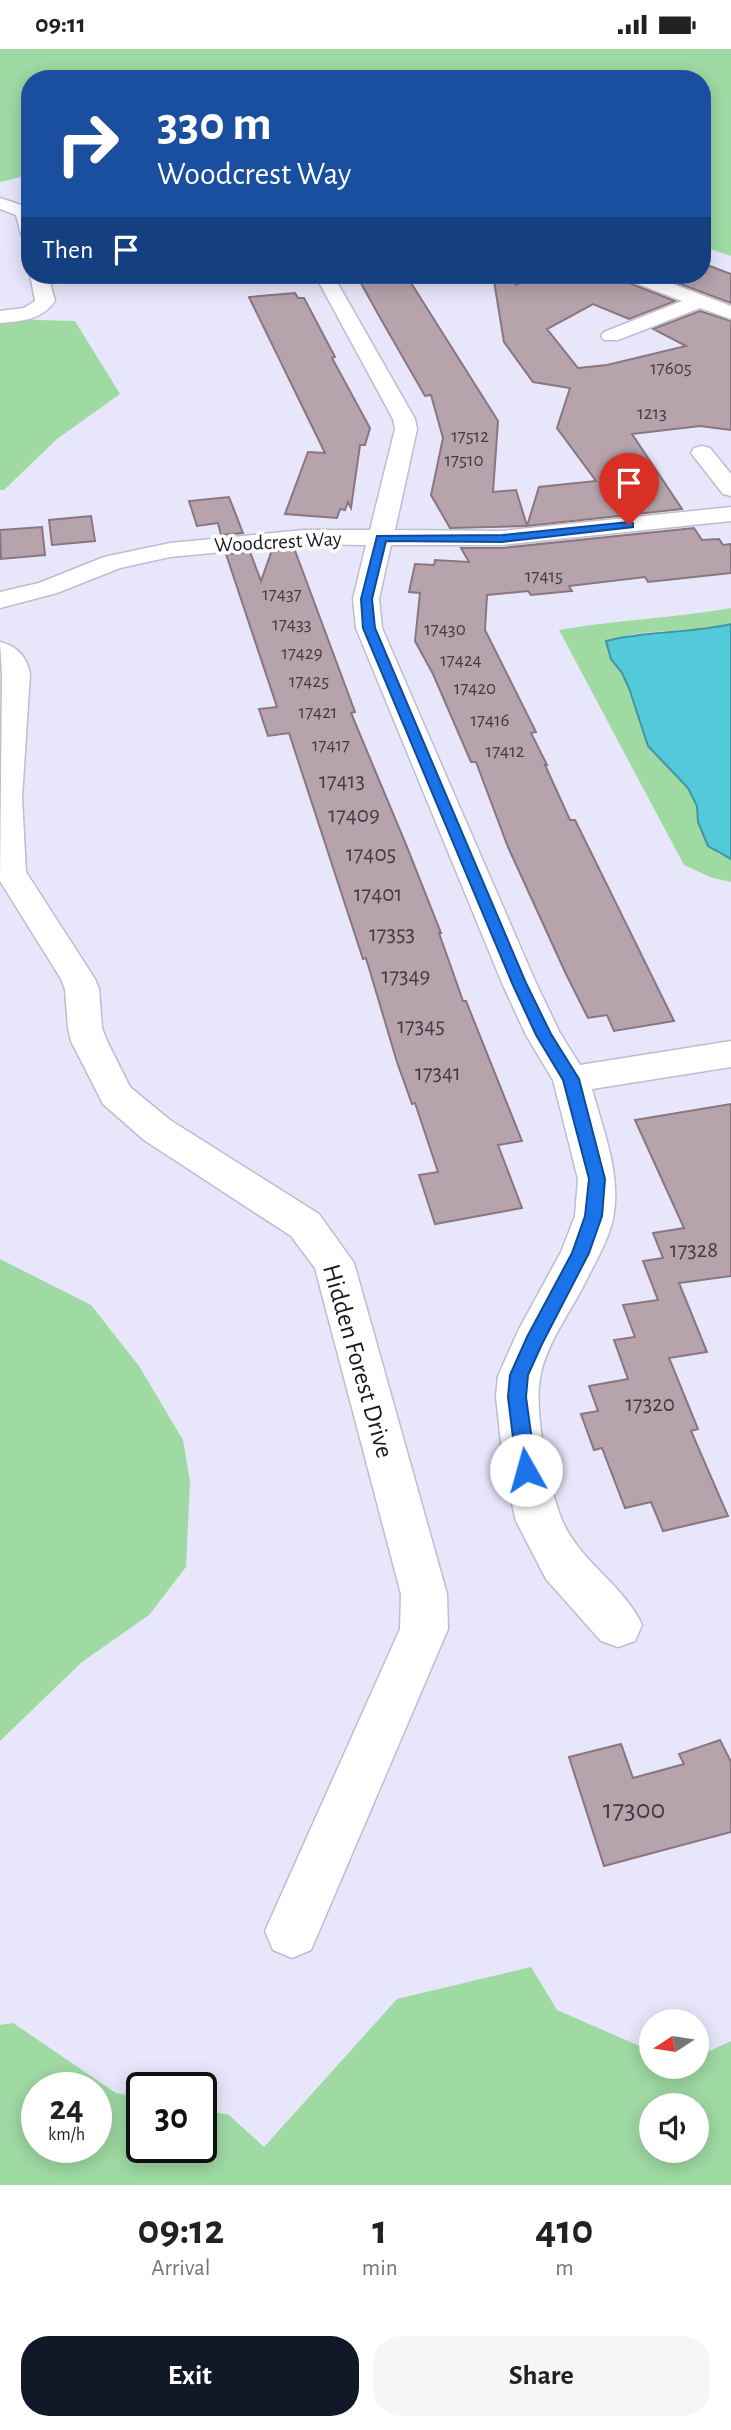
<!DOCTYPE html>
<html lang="en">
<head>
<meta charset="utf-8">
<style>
  body { margin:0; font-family:"Alegreya Sans",sans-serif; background:#f6f6f6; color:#222; height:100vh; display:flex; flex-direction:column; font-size:26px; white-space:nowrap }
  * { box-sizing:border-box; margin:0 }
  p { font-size:23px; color:#767676 }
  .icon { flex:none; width:38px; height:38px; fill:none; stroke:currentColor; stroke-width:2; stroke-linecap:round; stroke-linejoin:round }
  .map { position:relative; height:2136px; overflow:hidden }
  .sheet { display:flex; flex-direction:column; background:#fff; flex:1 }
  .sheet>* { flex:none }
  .hud { position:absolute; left:21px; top:21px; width:690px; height:214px; border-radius:28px; box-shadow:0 4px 18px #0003; background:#1a4fa0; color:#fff; overflow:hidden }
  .needle { width:46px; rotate:258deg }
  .buttons { position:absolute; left:639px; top:1960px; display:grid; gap:14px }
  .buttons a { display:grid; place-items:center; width:70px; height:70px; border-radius:50%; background:#fff; box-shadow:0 4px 18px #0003; font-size:35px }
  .speed { position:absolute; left:21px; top:2023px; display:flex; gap:14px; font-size:35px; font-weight:700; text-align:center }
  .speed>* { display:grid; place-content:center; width:91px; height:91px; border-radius:50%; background:#fff; box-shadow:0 4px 18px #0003; line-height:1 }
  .speed small { font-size:18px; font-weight:400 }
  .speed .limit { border:4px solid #111; border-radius:10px; background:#fff; color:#111 }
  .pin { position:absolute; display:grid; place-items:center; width:60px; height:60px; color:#fff; margin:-72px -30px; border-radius:50% 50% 50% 0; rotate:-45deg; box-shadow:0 0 7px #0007 }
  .pin .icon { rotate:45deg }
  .me { position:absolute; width:77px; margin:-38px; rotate:353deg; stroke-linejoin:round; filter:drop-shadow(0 0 5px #0008) }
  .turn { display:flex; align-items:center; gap:24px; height:147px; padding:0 21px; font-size:32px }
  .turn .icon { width:91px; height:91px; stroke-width:2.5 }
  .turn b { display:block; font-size:49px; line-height:60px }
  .then { display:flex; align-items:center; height:66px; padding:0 21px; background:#0003; gap:14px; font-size:26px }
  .eta { display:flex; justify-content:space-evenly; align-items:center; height:119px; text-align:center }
  .eta b { font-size:42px; font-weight:600; line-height:49px }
  .primary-button { display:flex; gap:14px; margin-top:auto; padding:14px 21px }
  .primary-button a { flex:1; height:80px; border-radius:28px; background:#111827; color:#fff; font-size:28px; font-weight:600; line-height:80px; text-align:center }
  .primary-button a+a { background:#f6f6f6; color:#222 }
  .status { display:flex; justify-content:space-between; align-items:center; height:49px; padding:0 35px; background:#fff; direction:ltr }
  .status svg { height:19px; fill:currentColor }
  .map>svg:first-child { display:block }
  .green { fill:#9fdaa3; fill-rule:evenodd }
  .water { fill:#52cad9; stroke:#4195a1; stroke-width:2 }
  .building { fill:#b7a3ab; stroke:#89767e; stroke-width:2 }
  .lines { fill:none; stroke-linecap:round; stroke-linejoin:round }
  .street-casing { stroke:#bebccf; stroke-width:3 }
  .street { fill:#fff; fill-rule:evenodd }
  .route { fill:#1a73e8; stroke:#114b97; stroke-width:2 }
  .labels { text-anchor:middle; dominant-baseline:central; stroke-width:7; stroke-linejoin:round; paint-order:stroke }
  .far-number-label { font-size:19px; fill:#403c42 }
  .far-street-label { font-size:21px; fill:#19191f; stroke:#fff }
  .number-label { font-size:23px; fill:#403c42 }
  .street-label { font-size:26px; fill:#19191f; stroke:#fff }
  .near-number-label { font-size:28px; fill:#403c42 }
</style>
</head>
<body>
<div class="status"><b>09:11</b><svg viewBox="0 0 49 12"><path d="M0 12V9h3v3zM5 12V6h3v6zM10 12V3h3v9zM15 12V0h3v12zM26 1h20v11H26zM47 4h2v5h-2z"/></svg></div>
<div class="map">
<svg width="731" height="2136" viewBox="0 0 731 2136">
  <rect width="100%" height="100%" fill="#e8e6fa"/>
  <!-- green -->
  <path class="green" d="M0,0H731V207L702,197V30H30V126L0,133Z
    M0,270L75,272L120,345L57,390L4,441H0Z
    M731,559V575C690,585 646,578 606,592L611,610L622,624L629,639L648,697L688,739L697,757L698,773L718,805L731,810V833L710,828L684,816L559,581C616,571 674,569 731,559Z
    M0,1210L91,1256L139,1317L183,1391L190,1433L186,1518L149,1566L82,1613L0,1692Z
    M531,1918L557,1961L651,2002V2018H696L697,2008L731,1992V2136H0V1976L13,1974L116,2044L142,2049V2098H201V2061L229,2066L264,2098L397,1950ZM37,2039H96V2098H37ZM651,2056H696V2102H651Z"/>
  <!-- water -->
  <path class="water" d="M731,575V810L708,797L698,773L697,757L688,739L648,697L629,639L622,624L611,610L606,592C647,581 690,585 731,575Z"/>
  <!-- building -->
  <path class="building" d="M702,214L731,225V254L656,226H702Z
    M363,226H406L498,372L493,443L516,441L527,477L450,479L431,446L443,389L431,346L425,347L382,272L358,229H364Z
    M493,226H509L516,236L536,226H619L624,232L675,252L629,270L593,255L547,280L578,319L607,316L686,297L653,280L700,262L731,272V381L700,377L632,385L682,460L527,477L539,438L596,432L557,379L570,339L533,333L504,293Z
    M295,244L298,249H304L335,308L332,309L370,379L365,396H360L351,459L348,453L345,461L340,460L337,469L285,465L308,403L325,404L249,248Z
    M229,448L243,484L221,486L218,474L197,477L189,452Z
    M91,467L95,492L52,496L49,471Z
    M42,478L45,506L1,510L0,481Z
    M694,479L702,491L719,490L723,496L731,495V524L648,533L645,528L569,537L572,542L531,546L528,542L487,546L485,581L536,683L531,684L547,716H545L570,771H575L674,972L614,982L607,966L588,969L566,925L508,798L476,713H471L433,625L415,592L420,544L409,543L415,515L434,516L435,511L469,513L461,499H502Z
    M294,499L355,663L351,664L407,798L441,884H439L463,952H466L522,1092L498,1096L522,1159L435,1175L419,1126L438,1123L415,1054L412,1055L397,1013L366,909L363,910L289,684L268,687L259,660L277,658L226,505L250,503L261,532L272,501Z
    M731,1055V1227L679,1234L707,1303L669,1309L698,1380L691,1382L728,1467L663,1482L651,1453L625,1459L602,1399L594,1401L581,1365L598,1362L589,1337L628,1330L614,1291L635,1288L623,1256L658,1251L643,1212L663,1209L653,1184L684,1179L635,1071Z
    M720,1691L731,1713V1783L604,1817L569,1708L621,1695L633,1729L684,1715L679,1705Z"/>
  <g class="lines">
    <defs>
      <path id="street" d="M0,149L30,159V190L21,185L16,166L0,160Z
        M30,225L48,226L55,252C42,271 22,272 0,274V262L24,259L35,252Z
        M229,226H250L240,232L232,230Z
        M315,226H333L415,370L417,380L395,481L502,482L731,458V472L502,496H391L379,550L382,579L536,934L560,984L580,1016L731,992V1018L592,1040C603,1081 620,1122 614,1164C610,1190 594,1215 583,1238C568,1266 545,1298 540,1329C534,1363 548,1433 560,1466C576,1511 623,1534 642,1576L635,1592L618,1598L601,1592L546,1530L516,1472L504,1421L496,1348L498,1327L518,1282L561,1203L575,1167L578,1130L553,1031L526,986L502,934L356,579L353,550L366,496L304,495L170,508L120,519L57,544L0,559V543L39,534L104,508L170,494L304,481H370L395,380L393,370Z
        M622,226H649L731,257V270L700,259L618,291H604L601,287L604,283L682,252L625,230Z
        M702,397L710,399L731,425V447L723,445L691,404L694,399Z
        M0,593C17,597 27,608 30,625L22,749L26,823L95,930L99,940L102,979L107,992L130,1038L170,1071L319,1165L354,1214L447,1545L448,1580L311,1901L292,1909L273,1901L265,1882L400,1580L401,1545L315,1219L291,1187L144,1091L103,1055L71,992L68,979L65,940L61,930L0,832L2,625Z"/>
    </defs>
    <!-- street casing -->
    <use href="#street" class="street-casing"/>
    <!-- street -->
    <use href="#street" class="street"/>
  </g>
  <!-- route -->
  <path class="route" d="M629,473L633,474V478L502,493L386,492L372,550L375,579L526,934L551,985L579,1030L605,1130L602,1167L589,1204L542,1295L528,1326L526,1348L536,1421L533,1427L526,1429L519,1427L517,1421L508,1348L510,1326L527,1288L572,1204L585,1167L589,1130L563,1031L536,986L512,934L363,579L361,550L377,487L502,486Z"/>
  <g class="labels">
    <!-- far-number labels -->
    <g class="far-number-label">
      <text x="671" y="319">17605</text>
      <text x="652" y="364">1213</text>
      <text x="470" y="387">17512</text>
      <text x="464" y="411">17510</text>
      <text x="544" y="527">17415</text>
      <text x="282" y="545">17437</text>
      <text x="292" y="575">17433</text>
      <text x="445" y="580">17430</text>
      <text x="302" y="604">17429</text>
      <text x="461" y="611">17424</text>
      <text x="309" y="632">17425</text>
      <text x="475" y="639">17420</text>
      <text x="318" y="663">17421</text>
      <text x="490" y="671">17416</text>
      <text x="331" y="696">17417</text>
      <text x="505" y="702">17412</text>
    </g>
    <!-- far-street labels -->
    <g class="far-street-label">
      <text transform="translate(278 493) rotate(-3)">Woodcrest Way</text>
    </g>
    <!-- number labels -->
    <g class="number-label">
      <text x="342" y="732">17413</text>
      <text x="354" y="766">17409</text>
      <text x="371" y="805">17405</text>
      <text x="378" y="845">17401</text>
      <text x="392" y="885">17353</text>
      <text x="406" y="927">17349</text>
      <text x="421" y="977">17345</text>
      <text x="438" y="1024">17341</text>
      <text x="694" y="1201">17328</text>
      <text x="650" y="1355">17320</text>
    </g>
    <!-- street labels -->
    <g class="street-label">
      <text transform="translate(358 1312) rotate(74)">Hidden Forest Drive</text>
    </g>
    <!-- near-number labels -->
    <g class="near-number-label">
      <text x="634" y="1761">17300</text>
    </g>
  </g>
</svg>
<div class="buttons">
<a><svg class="needle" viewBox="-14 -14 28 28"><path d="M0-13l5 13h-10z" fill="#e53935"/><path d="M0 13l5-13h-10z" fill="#767676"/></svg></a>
<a><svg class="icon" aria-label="sound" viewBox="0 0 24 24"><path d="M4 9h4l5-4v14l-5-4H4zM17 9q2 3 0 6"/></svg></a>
</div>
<div class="speed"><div>24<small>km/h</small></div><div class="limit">30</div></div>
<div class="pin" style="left:629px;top:476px;background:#d93025"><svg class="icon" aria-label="arrive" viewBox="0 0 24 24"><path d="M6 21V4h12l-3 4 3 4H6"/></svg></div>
<svg class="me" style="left:526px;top:1421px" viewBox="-20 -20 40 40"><circle r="19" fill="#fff"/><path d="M0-13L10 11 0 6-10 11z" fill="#1a73e8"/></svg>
<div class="hud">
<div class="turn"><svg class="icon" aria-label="right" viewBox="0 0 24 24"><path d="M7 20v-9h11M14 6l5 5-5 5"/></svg><div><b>330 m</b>Woodcrest Way</div></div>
<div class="then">Then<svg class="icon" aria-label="arrive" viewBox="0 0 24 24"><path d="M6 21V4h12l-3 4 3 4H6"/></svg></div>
</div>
</div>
<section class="sheet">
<div class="eta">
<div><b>09:12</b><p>Arrival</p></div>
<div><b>1</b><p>min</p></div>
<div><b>410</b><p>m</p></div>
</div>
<div class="primary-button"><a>Exit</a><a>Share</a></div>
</section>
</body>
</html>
